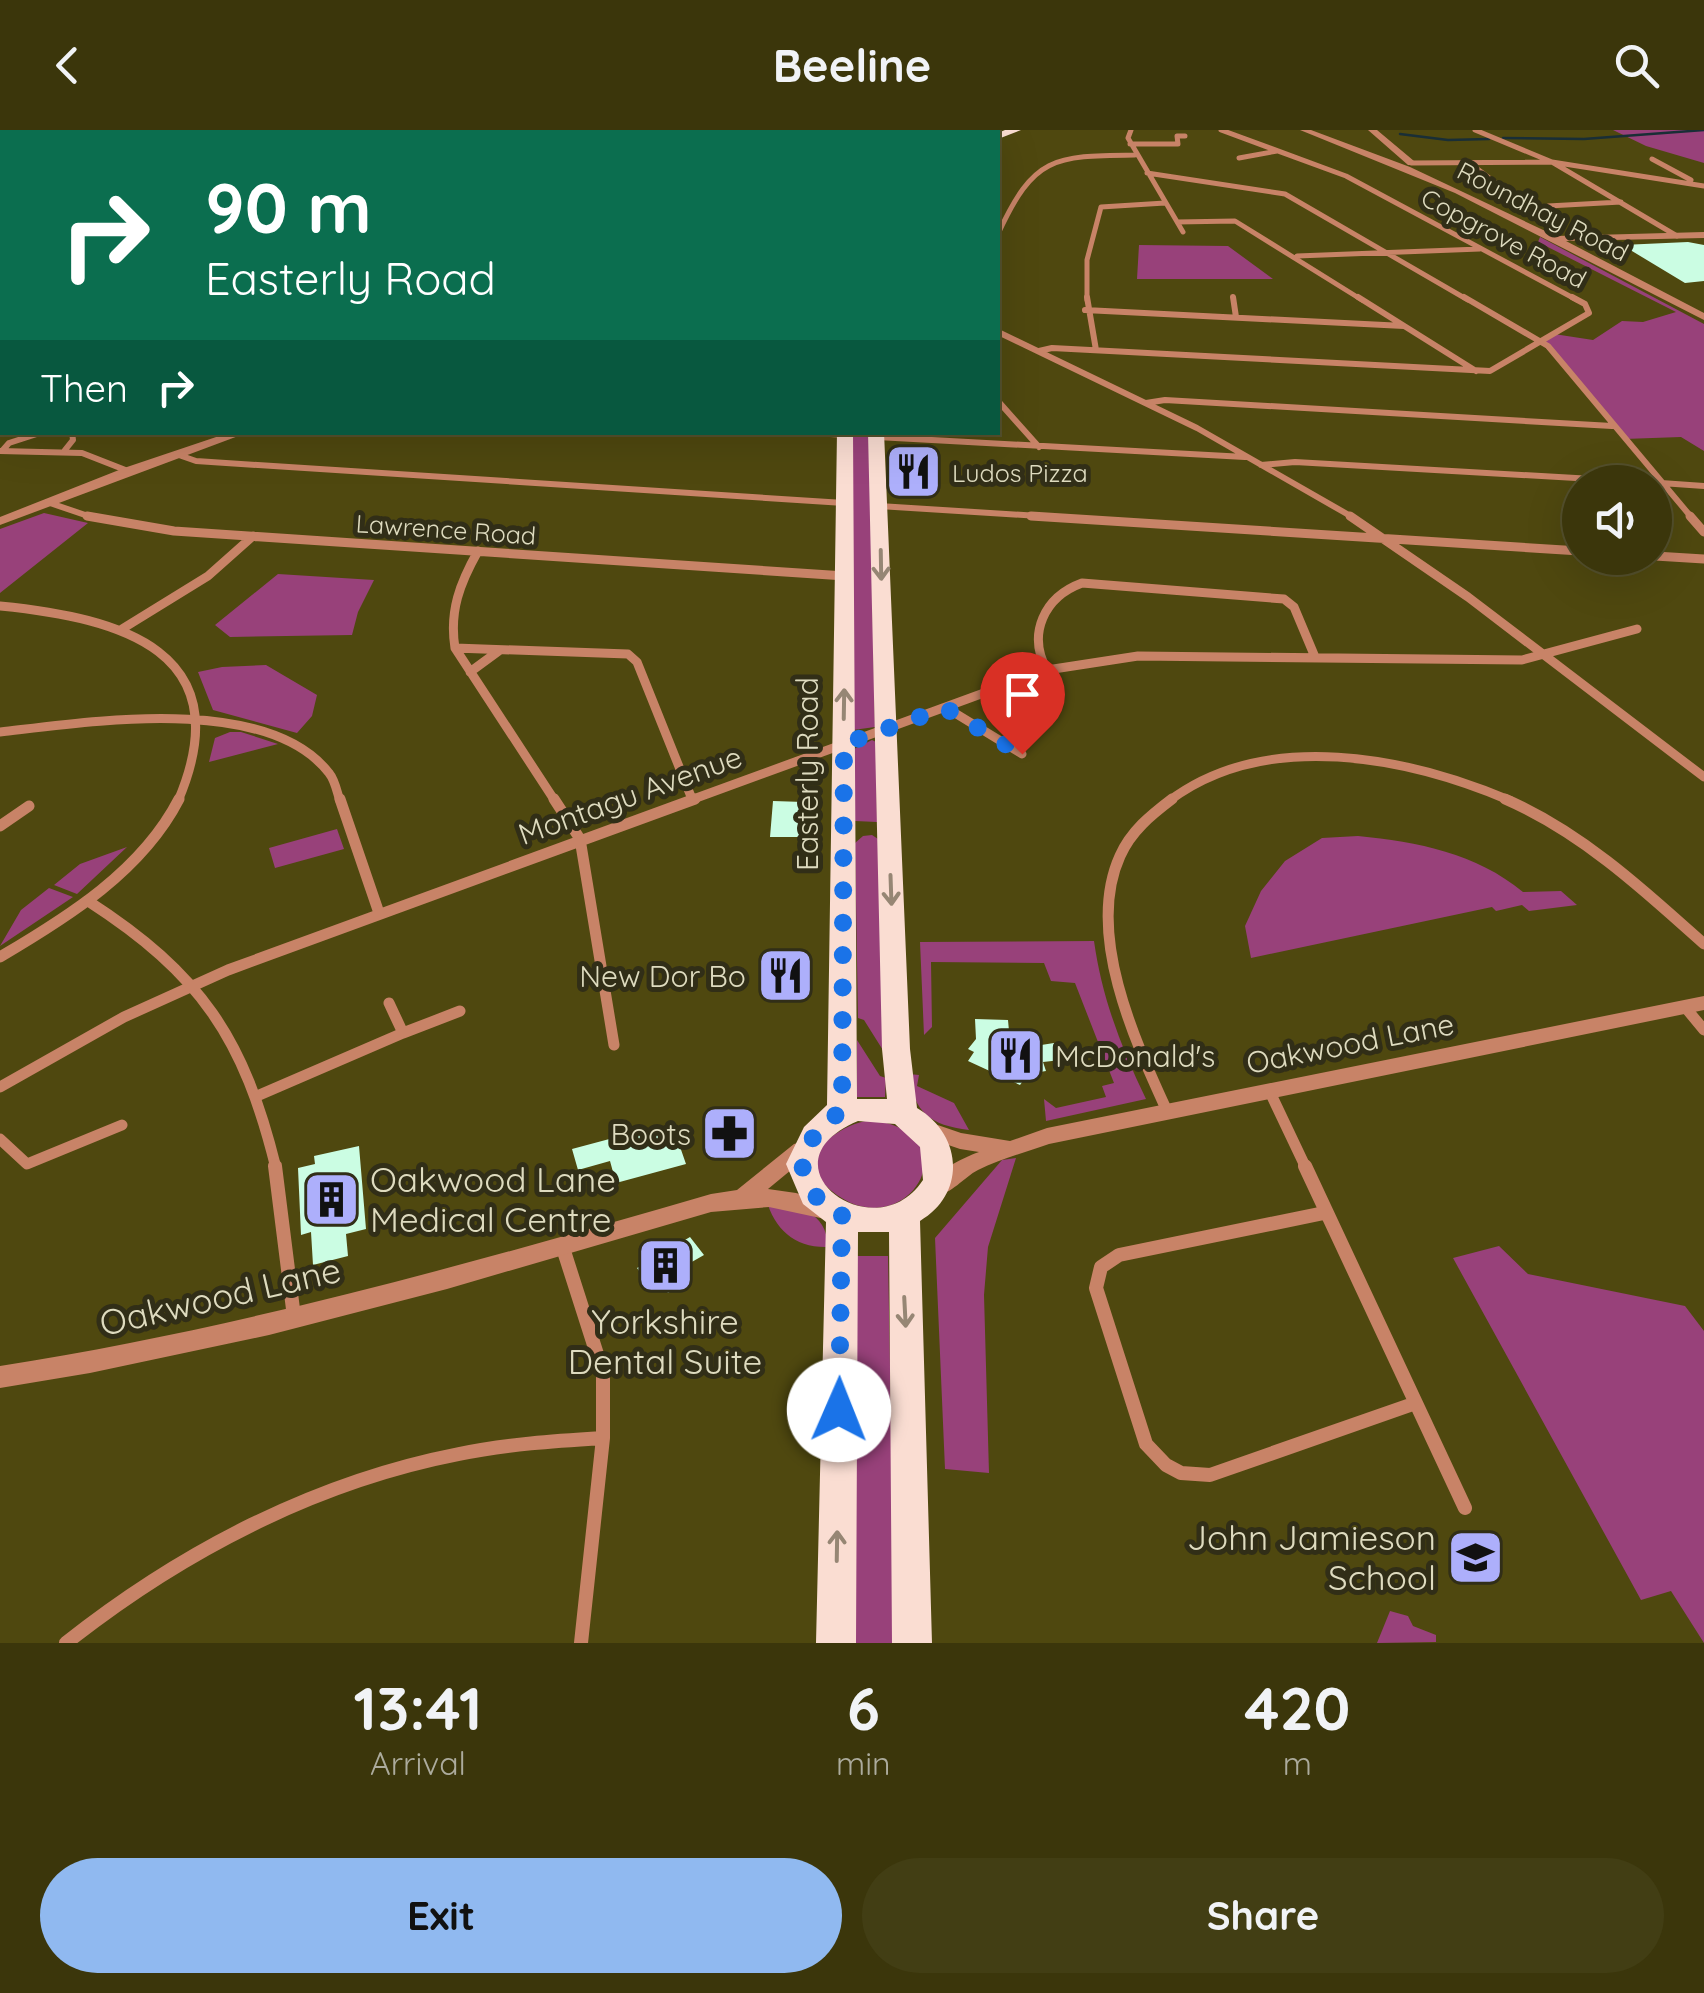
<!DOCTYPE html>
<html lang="en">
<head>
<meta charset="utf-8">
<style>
  body { margin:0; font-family:Quicksand,sans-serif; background:#423e14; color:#f1f3f6; height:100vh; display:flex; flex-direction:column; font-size:38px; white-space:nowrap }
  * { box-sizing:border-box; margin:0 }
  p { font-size:32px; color:#acab9d }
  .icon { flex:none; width:55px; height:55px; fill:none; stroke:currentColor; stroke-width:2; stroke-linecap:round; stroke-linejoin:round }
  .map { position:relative; height:1513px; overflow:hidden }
  .details { display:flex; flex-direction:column; background:#3b360b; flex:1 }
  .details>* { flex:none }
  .guide { position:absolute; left:0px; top:0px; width:1000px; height:305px; box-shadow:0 10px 40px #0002,0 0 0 2px #54502c; background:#0b6e4f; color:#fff; overflow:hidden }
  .buttons { position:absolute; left:1562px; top:335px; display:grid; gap:20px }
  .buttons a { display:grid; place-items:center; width:110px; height:110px; border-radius:50%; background:#3b360b; box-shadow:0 10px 40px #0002,0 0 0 2px #54502c; font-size:50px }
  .pin { position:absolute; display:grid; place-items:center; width:85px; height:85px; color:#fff; margin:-102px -42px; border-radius:50% 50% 50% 0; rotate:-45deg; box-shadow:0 0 10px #0007 }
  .pin .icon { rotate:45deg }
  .me { position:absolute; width:110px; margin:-55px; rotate:1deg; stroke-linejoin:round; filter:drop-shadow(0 0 8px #0008) }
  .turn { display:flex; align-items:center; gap:35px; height:210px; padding:0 40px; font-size:45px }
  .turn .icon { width:130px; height:130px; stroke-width:2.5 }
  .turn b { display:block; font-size:70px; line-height:85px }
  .then { display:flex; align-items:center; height:95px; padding:0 40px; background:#0003; gap:20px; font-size:38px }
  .eta { display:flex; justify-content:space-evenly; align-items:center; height:170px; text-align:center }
  .eta b { font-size:60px; font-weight:700; line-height:70px }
  .button { display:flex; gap:20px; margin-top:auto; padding:20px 40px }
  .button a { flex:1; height:115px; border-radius:60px; background:#90b9f0; color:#111; font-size:40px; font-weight:700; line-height:115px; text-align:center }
  .button a+a { background:#423e14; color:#f1f3f6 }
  header { display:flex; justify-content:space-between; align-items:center; height:130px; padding:0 40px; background:#3b360b; font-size:45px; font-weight:700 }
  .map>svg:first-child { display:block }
  .green { fill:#98417a }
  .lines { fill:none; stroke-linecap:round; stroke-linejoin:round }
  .stream { stroke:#192e36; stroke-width:2.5 }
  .building { fill:#cbfde3 }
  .minor-far4 { stroke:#c88367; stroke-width:5 }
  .minor-far3 { stroke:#c88367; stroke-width:6 }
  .minor-far2 { stroke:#c88367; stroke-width:9 }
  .minor-far1 { stroke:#c88367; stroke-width:11 }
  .minor { stroke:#c88367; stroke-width:14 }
  .tertiary { fill:#c88367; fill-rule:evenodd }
  .primary { fill:#faddd2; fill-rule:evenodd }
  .oneway { stroke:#968674 }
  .route { stroke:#1a73e8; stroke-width:18; stroke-dasharray:0 32.4 }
  .labels { text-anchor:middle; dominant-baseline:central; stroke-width:10; stroke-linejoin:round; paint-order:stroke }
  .far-street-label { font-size:25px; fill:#dedbbf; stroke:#312e17 }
  .far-poi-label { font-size:25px; fill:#dedbbf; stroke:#312e17; text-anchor:start }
  .street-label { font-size:30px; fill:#dedbbf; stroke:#312e17 }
  .poi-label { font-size:30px; fill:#dedbbf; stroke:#312e17; text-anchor:end }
  .near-poi-label { font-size:35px; fill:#dedbbf; stroke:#312e17; text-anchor:start }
  .near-street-label { font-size:35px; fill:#dedbbf; stroke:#312e17 }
</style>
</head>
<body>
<header><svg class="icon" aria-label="back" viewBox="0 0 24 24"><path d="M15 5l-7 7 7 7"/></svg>Beeline<svg class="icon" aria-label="search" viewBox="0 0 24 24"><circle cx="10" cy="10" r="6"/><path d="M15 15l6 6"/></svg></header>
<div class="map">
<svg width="1704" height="1513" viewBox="0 0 1704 1513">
  <rect width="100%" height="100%" fill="#4f480f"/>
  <!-- green -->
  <path class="green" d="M1613,0H1704V33L1646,16Z
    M1540,107L1704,194V321L1681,307L1624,309L1577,249L1540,212L1554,204L1593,210L1622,191L1643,192L1676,182L1538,112Z
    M1139,115L1228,116L1273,149H1137Z
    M851,303H869L875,597L853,600Z
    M44,383L88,393L0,463V399Z
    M278,444L374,450L358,482L352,505L230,507L215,495Z
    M266,535L317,565L312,586L297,603L213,580L198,542L222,537Z
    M241,602L278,614L209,632L215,608L230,602Z
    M872,610L876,612L877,692L855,691L854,619Z
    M337,699L344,719L275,738L269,718Z
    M872,705L878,709L886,925L864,890L858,888L855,713L863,706Z
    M1358,706C1418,712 1476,723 1523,762L1561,761L1577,775L1529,781L1522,775L1496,781L1492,777L1251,828L1245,796L1261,761L1285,731L1322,708Z
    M127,717L77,764L54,755L80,734Z
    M49,758L73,767L0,816L21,780Z
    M1094,811C1102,868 1121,917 1146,969L1046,991L1044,969L1056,978L1106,967L1102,956L1114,953L1075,853L1051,851L1044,833L931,832L932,897L924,905L920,812Z
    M857,910L880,946L886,948L885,967H857Z
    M909,944L919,945L917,956L954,973L969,1000C930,995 914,983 909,944Z
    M872,990C980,1005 899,1129 824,1054C794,1023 845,992 872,990Z
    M1016,1028L988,1117L984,1165L989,1343L945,1339L935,1108L1002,1030Z
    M766,1069C797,1076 827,1081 828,1117C795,1118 775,1100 766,1069Z
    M1499,1116L1528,1144L1685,1176L1704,1201V1513L1671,1461L1641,1470L1453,1128Z
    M855,1126H888L895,1513H854Z
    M1390,1481L1408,1486L1413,1496L1436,1505V1512L1377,1513Z"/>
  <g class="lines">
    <!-- stream -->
    <path class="stream" d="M1400,4L1448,10L1489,9
      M1503,8L1584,9L1704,0"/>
  </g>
  <!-- building -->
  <path class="building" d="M1688,112L1704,115V151L1685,153L1622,115Z
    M773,671L804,672L802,707H770Z
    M975,889L1008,890L1010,912L1022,918L1054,913L1061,930L1043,932L1046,941L1028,944L1020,955L968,931L974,922L968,919L976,909Z
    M658,996L664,1015L678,1011L686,1034L616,1053L610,1031L578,1040L572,1019Z
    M359,1016L366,1099L346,1104L348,1126L313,1135L311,1102L301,1105L298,1038L315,1034L314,1026Z
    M690,1107L704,1125L683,1137L691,1149L668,1163L659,1151L650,1156L637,1138Z"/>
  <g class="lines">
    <!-- minor-far4 -->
    <path class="minor-far4" d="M1131,0L1128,8L1183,102
      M1221,0L1346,46L1577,170
      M1475,0L1552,32L1677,106
      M134,2L183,0
      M1130,14H1178L1177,6H1185
      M1239,28L1277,21
      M1652,29L1691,50
      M1467,31L1505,60
      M1411,33L1552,32L1704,56
      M1147,43L1285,64L1468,170
      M1548,76L1621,72
      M1177,92L1235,91L1362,170
      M998,104C1034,26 1053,26 1135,25
      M1297,126L1480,119
      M1087,170V130L1101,77L1165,73"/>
    <!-- minor-far3 -->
    <path class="minor-far3" d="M1087,167L1096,220
      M1233,167L1236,187
      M1358,167L1476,241
      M1464,167L1548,216L1692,388
      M1085,180L1404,196
      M998,202L1197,298L1354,388
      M1039,221L1052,218L1490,241L1589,183L1585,174L1572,167
      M998,271L1039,317
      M1146,273L1165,270L1612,296
      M877,307L1245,327
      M65,320L73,310L72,302
      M0,321L82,323L128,341
      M2,321L9,313L43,302
      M176,324L196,331L844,373
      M1261,335L1295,332L1645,352
      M1661,353L1704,356
      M47,372L94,388
      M879,376L1070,388"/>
    <!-- minor-far2 -->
    <path class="minor-far2" d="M87,386L174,401L845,446
      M1031,386L1580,421
      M1350,386L1468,467L1704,647
      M1690,386L1704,402
      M478,421C460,453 449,481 455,518L555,671
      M1655,426L1704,429
      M0,476C121,488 242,521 178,671
      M122,499L208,446L253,406
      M455,518L628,524L637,532L692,669
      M1047,540C1027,504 1044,467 1082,453L1284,469L1294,477L1315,527
      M470,542L500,520
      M945,577L1022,624
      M0,602C87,592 267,563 329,643C335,650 337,662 340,671
      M688,671L1047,540L1138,526L1522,530L1637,499
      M1169,671C1266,598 1408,627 1511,671"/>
    <!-- minor-far1 -->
    <path class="minor-far1" d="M340,669L379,783
      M554,669L580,709L614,915
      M1505,669C1581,702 1643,759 1704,814
      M0,696L29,676
      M88,771C201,844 244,908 276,1038
      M0,827C68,787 142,741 179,669
      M1685,877L1704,900
      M403,903L460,881
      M0,957L124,887L228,840L695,669
      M1269,960L1306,1038
      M257,966L403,903L389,873
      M1167,981C1135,911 1085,803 1120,726C1131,701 1151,685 1172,669
      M0,1009L27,1034L122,995"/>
    <!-- minor -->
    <path class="minor" d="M275,1036L294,1187
      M1305,1036L1465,1378
      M1324,1083L1119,1125L1101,1137L1096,1158L1146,1314L1166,1335L1181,1343L1210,1345L1413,1274
      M562,1115L603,1243V1308L581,1513
      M66,1513C181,1422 315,1352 459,1324C507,1314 555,1311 603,1308"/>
    <!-- tertiary -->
    <path class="tertiary" d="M1300,0H1311L1410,37L1556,106L1704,102V108L1566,111L1704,183V190L1455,63Z
      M1368,0H1377L1414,31V35H1408Z
      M0,85L2,86V90L0,91Z
      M0,173H2V179H0Z
      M231,302H249L0,395V387L124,338Z
      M796,302H849L851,305L845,308L801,305Z
      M1704,866V880L1049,1014C1026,1022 1000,1029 978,1040C962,1048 948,1070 928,1064L925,1058C937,1041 960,1029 979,1022L960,1019L919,1005L916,999L919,993L926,991L961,1003L1010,1011L1047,998Z
      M801,1012L808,1014L811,1020L808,1026L768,1059L796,1063L833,1074L836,1080L833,1086L825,1089L769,1077L711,1082L447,1159L269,1205L90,1243L0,1258V1236C242,1198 476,1132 711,1064L737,1060L794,1014Z"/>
    <!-- primary -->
    <path class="primary" d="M1005,0H1021L998,9V3Z
      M837,302H853L857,969H887L882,919L868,302H884L910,919L917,978C963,1005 966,1064 920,1091L932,1513H892L889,1102H858L856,1513H816L826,1092L803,1074L786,1034L804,997L827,975ZM858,991L895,994L920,1017L923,1050C875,1123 756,1034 858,991Z"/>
  </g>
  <!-- one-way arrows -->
  <defs><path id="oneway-shaft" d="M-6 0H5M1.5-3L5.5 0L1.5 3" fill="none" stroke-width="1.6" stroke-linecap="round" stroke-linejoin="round" transform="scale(2.5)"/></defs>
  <g class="oneway">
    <use href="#oneway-shaft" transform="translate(881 435) rotate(89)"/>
    <use href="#oneway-shaft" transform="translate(844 574) rotate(-89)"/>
    <use href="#oneway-shaft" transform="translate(891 760) rotate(88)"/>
    <use href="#oneway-shaft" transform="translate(905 1182) rotate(87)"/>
    <use href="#oneway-shaft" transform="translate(837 1416) rotate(-89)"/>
  </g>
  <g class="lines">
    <!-- route -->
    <path class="route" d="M839,1280L842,1085L818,1070L801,1034C809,998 832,999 842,974L844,614L945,578L1022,624"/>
  </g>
  <!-- icons -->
  <defs>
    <symbol id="restaurant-square" viewBox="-11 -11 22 22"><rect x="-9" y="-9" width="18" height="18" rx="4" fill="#adaffb" stroke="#312e17"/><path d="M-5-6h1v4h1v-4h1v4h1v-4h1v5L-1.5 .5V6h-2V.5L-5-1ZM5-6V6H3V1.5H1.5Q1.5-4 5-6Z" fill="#111"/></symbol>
    <symbol id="pharmacy-square" viewBox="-11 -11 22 22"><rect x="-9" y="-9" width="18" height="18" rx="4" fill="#adaffb" stroke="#312e17"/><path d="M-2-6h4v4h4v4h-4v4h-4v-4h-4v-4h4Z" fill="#111"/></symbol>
    <symbol id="building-square" viewBox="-11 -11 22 22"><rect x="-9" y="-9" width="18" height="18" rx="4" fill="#adaffb" stroke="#312e17"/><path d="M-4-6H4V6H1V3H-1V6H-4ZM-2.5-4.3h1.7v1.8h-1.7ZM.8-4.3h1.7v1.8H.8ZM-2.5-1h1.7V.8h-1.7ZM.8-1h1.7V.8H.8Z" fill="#111"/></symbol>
    <symbol id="school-square" viewBox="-11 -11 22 22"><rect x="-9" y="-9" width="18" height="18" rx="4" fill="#adaffb" stroke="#312e17"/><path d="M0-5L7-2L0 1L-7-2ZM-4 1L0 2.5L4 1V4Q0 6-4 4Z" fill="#111"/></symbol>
  </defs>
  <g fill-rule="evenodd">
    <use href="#restaurant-square" x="882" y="310" width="63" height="63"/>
    <use href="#restaurant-square" x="754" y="814" width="63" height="63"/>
    <use href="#restaurant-square" x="984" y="894" width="63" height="63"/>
    <use href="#pharmacy-square" x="698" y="972" width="63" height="63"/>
    <use href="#building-square" x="300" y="1038" width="63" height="63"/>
    <use href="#building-square" x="634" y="1104" width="63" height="63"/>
    <use href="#school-square" x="1444" y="1396" width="63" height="63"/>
  </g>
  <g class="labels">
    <!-- far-street labels -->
    <g class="far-street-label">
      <text transform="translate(1543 81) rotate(27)">Roundhay Road</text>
      <text transform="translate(1504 108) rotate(28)">Copgrove Road</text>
      <text transform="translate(446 399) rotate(4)">Lawrence Road</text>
    </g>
    <!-- far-poi labels -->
    <g class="far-poi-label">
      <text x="952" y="342">Ludos Pizza</text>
    </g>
    <!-- street labels -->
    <g class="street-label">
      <text transform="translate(807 644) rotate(-90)">Easterly Road</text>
      <text transform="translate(630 665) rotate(-20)">Montagu Avenue</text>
      <text transform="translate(1350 913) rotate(-11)">Oakwood Lane</text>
    </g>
    <!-- poi labels -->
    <g class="poi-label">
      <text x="746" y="846">New Dor Bo</text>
      <text x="1055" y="926" text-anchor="start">McDonald's</text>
      <text x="691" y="1004">Boots</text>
    </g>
    <!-- near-poi labels -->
    <g class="near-poi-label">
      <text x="370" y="1049">Oakwood Lane<tspan x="370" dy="40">Medical Centre</tspan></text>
      <text x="665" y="1191" text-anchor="middle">Yorkshire<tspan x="665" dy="40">Dental Suite</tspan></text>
      <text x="1436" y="1407" text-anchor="end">John Jamieson<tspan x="1436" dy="40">School</tspan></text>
    </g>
    <!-- near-street labels -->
    <g class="near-street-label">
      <text transform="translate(220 1166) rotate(-13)">Oakwood Lane</text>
    </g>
  </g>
</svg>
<div class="buttons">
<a><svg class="icon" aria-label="sound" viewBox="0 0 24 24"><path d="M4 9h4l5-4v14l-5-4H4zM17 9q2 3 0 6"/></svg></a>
</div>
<div class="pin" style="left:1022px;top:624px;background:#d93025"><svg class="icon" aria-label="arrive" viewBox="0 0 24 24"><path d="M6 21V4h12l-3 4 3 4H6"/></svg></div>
<svg class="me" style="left:839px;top:1280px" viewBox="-20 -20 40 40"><circle r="19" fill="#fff"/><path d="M0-13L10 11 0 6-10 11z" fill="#1a73e8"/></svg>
<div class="guide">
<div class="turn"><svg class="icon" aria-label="right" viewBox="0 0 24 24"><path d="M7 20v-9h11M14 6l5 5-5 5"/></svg><div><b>90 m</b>Easterly Road</div></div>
<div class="then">Then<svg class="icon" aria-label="right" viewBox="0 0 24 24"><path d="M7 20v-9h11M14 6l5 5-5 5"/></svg></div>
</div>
</div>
<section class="details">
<div class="eta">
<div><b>13:41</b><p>Arrival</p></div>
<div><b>6</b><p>min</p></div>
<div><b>420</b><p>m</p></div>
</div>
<div class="button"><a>Exit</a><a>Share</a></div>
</section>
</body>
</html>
